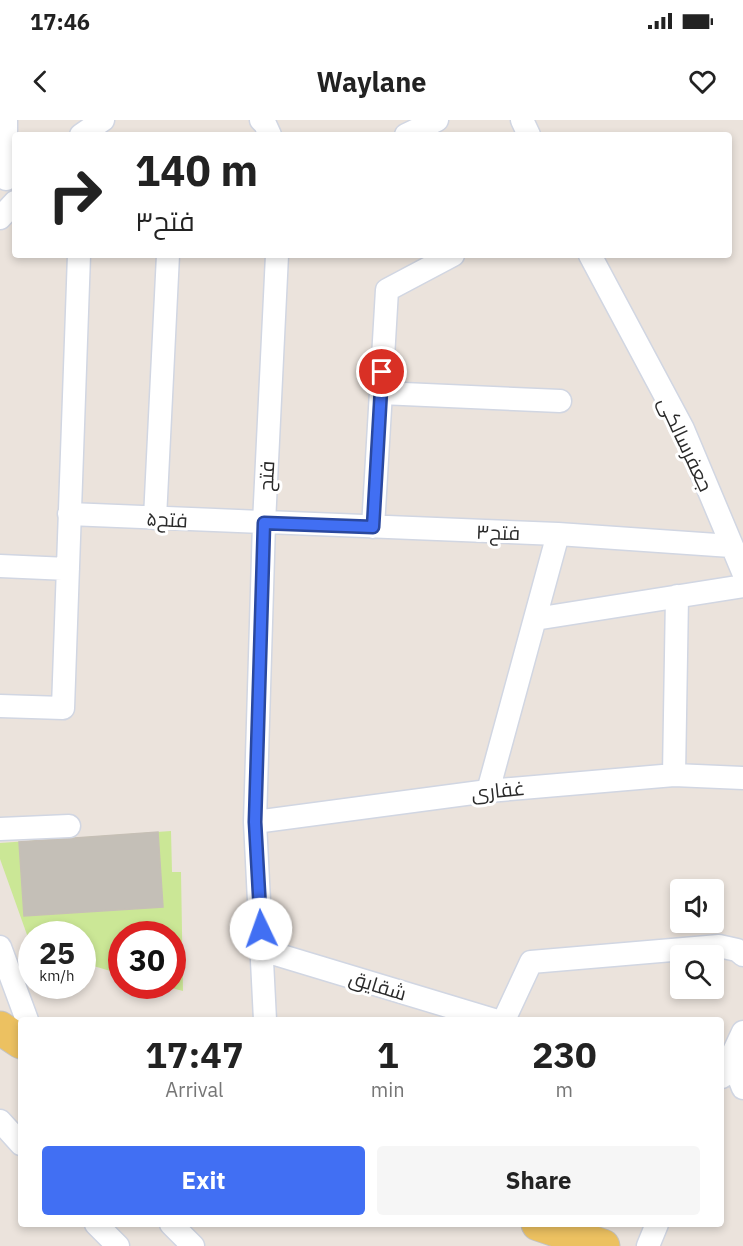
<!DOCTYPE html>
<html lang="en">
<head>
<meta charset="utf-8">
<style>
  body { margin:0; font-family:"IBM Plex Sans",Cairo,sans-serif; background:#f6f6f6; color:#222; height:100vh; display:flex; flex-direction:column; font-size:22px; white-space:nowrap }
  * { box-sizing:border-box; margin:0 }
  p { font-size:20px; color:#767676 }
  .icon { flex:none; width:33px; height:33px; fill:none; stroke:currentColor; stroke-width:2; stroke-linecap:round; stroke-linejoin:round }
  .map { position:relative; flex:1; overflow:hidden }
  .panel { position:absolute; left:18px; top:897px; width:706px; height:210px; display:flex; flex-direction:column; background:#fff; border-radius:6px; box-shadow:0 3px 9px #0003 }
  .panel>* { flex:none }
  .guide { position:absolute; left:12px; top:12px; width:720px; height:126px; border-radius:6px; box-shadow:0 3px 9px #0003; background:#fff; color:#222; overflow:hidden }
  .buttons { position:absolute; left:670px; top:759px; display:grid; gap:12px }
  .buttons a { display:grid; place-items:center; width:54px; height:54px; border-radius:6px; background:#fff; box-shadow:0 3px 9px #0003; font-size:30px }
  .speed { position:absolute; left:18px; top:801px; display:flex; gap:12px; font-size:30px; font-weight:700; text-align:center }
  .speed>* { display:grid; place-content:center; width:78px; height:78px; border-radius:50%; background:#fff; box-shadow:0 3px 9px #0003; line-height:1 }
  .speed small { font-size:15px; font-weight:400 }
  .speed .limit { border:9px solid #d22; background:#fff; color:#111 }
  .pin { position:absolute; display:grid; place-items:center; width:51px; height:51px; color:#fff; margin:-26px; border:3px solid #fff; border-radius:50%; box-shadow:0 2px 6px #0007 }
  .me { position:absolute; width:66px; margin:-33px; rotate:357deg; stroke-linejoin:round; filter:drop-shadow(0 0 4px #0008) }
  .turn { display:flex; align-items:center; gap:21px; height:126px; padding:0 24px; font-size:27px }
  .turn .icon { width:78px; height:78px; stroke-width:2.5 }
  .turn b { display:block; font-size:42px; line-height:51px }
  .eta { display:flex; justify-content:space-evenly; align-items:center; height:102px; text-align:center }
  .eta b { font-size:36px; font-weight:700; line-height:42px }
  .action { display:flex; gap:12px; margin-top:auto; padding:12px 24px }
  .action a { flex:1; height:69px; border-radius:6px; background:#416ff3; color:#fff; font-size:24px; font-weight:700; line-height:69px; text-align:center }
  .action a+a { background:#f6f6f6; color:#222 }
  .status { display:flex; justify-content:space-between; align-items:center; height:42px; padding:0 30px; background:#fff; direction:ltr }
  .status svg { height:16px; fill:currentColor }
  header { display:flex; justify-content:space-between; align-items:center; height:78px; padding:0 24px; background:#fff; font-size:27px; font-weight:700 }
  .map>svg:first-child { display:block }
  .pitch { fill:#cbe796 }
  .building { fill:#c4bfb7; stroke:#c6bfb6; stroke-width:1.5 }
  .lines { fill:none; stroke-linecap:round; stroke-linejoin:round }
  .minor-casing { stroke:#d1d6e2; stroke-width:25 }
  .primary-casing { stroke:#c3c3c3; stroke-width:35 }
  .minor { stroke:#fff; stroke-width:22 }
  .primary { stroke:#ecc161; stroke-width:33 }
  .route-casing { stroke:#2a489e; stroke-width:15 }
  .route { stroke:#416ff3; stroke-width:10 }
  .labels { text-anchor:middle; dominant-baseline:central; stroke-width:6; stroke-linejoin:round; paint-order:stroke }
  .street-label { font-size:20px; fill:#2a2a2a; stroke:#fff }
</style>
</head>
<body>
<div class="status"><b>17:46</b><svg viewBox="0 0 49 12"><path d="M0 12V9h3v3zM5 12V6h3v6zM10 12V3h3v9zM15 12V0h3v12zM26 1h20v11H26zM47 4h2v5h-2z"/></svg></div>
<header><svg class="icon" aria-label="back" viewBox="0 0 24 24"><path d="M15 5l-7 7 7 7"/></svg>Waylane<svg class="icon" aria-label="heart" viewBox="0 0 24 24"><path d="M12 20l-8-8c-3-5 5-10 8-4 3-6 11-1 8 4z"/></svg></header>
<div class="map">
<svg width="743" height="1126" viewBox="0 0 743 1126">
  <rect width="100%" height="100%" fill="#ebe3dc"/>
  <!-- pitch -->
  <path class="pitch" d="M171,711L172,752H181L183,871L164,866H172V814H122L121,854L83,843L82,814H32L31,826L0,739V723Z"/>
  <!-- building -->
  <path class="building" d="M158,712L163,787L24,796L19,722Z"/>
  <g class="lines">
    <defs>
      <path id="minor" d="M261,0L265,4L270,15
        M522,0L529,15
        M81,15L103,0
        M406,15L437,0
        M6,59V0
        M0,98L15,82
        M590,135L683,309L743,452
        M381,273L560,281
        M69,394L558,414L731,426
        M155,398L168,135
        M373,407L387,170L453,135
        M0,446L68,449
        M535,499L743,466
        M0,586L63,588L79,135
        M674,655L677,476
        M488,671L558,414
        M255,702L488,671L674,655L743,658
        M0,709L69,706
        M0,827L27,900
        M262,830L494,900
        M265,900L255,702L264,403L277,135
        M504,900L531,842L719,826L737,830L743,835
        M731,938L743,968
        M722,957L743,912
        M0,1001L21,1024
        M96,1104L118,1126
        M171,1104L193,1126
        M648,1126L657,1104"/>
      <path id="primary" d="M0,908L21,922
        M538,1104L603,1126"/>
    </defs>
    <!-- minor casing -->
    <use href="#minor" class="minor-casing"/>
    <!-- primary casing -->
    <use href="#primary" class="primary-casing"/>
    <!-- minor -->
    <use href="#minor" class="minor"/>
    <!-- primary -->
    <use href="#primary" class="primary"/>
  </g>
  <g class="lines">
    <defs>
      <path id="route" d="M261,809L255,702L264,403L373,407L382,252"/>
    </defs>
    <!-- route casing -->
    <use href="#route" class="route-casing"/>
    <!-- route -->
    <use href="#route" class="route"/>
  </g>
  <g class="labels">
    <!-- street labels -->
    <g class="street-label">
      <text transform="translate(686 324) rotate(65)">جعفرسالکی</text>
      <text transform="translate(266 356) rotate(-87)">فتح</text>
      <text transform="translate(167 399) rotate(3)">فتح۵</text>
      <text transform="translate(498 412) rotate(2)">فتح۳</text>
      <text transform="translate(498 670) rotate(-6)">غفاری</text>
      <text transform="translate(378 865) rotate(17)">شقایق</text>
    </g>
  </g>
</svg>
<div class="buttons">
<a><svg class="icon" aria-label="sound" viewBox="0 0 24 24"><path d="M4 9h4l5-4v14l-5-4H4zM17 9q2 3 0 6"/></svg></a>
<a><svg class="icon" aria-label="search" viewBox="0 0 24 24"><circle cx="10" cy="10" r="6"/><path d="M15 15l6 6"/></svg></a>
</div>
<div class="speed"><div>25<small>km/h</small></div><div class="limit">30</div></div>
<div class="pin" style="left:382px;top:252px;background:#d93025"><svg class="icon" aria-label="arrive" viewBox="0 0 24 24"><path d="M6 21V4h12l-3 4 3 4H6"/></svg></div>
<svg class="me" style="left:261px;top:809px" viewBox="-20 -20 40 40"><circle r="19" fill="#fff"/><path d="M0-13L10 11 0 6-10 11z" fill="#416ff3"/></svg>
<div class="guide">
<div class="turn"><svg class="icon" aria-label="right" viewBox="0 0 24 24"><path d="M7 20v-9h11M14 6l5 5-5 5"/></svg><div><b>140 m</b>فتح۳</div></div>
</div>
<section class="panel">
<div class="eta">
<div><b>17:47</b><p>Arrival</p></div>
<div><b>1</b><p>min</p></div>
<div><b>230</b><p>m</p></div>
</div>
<div class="action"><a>Exit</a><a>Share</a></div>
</section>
</div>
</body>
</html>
